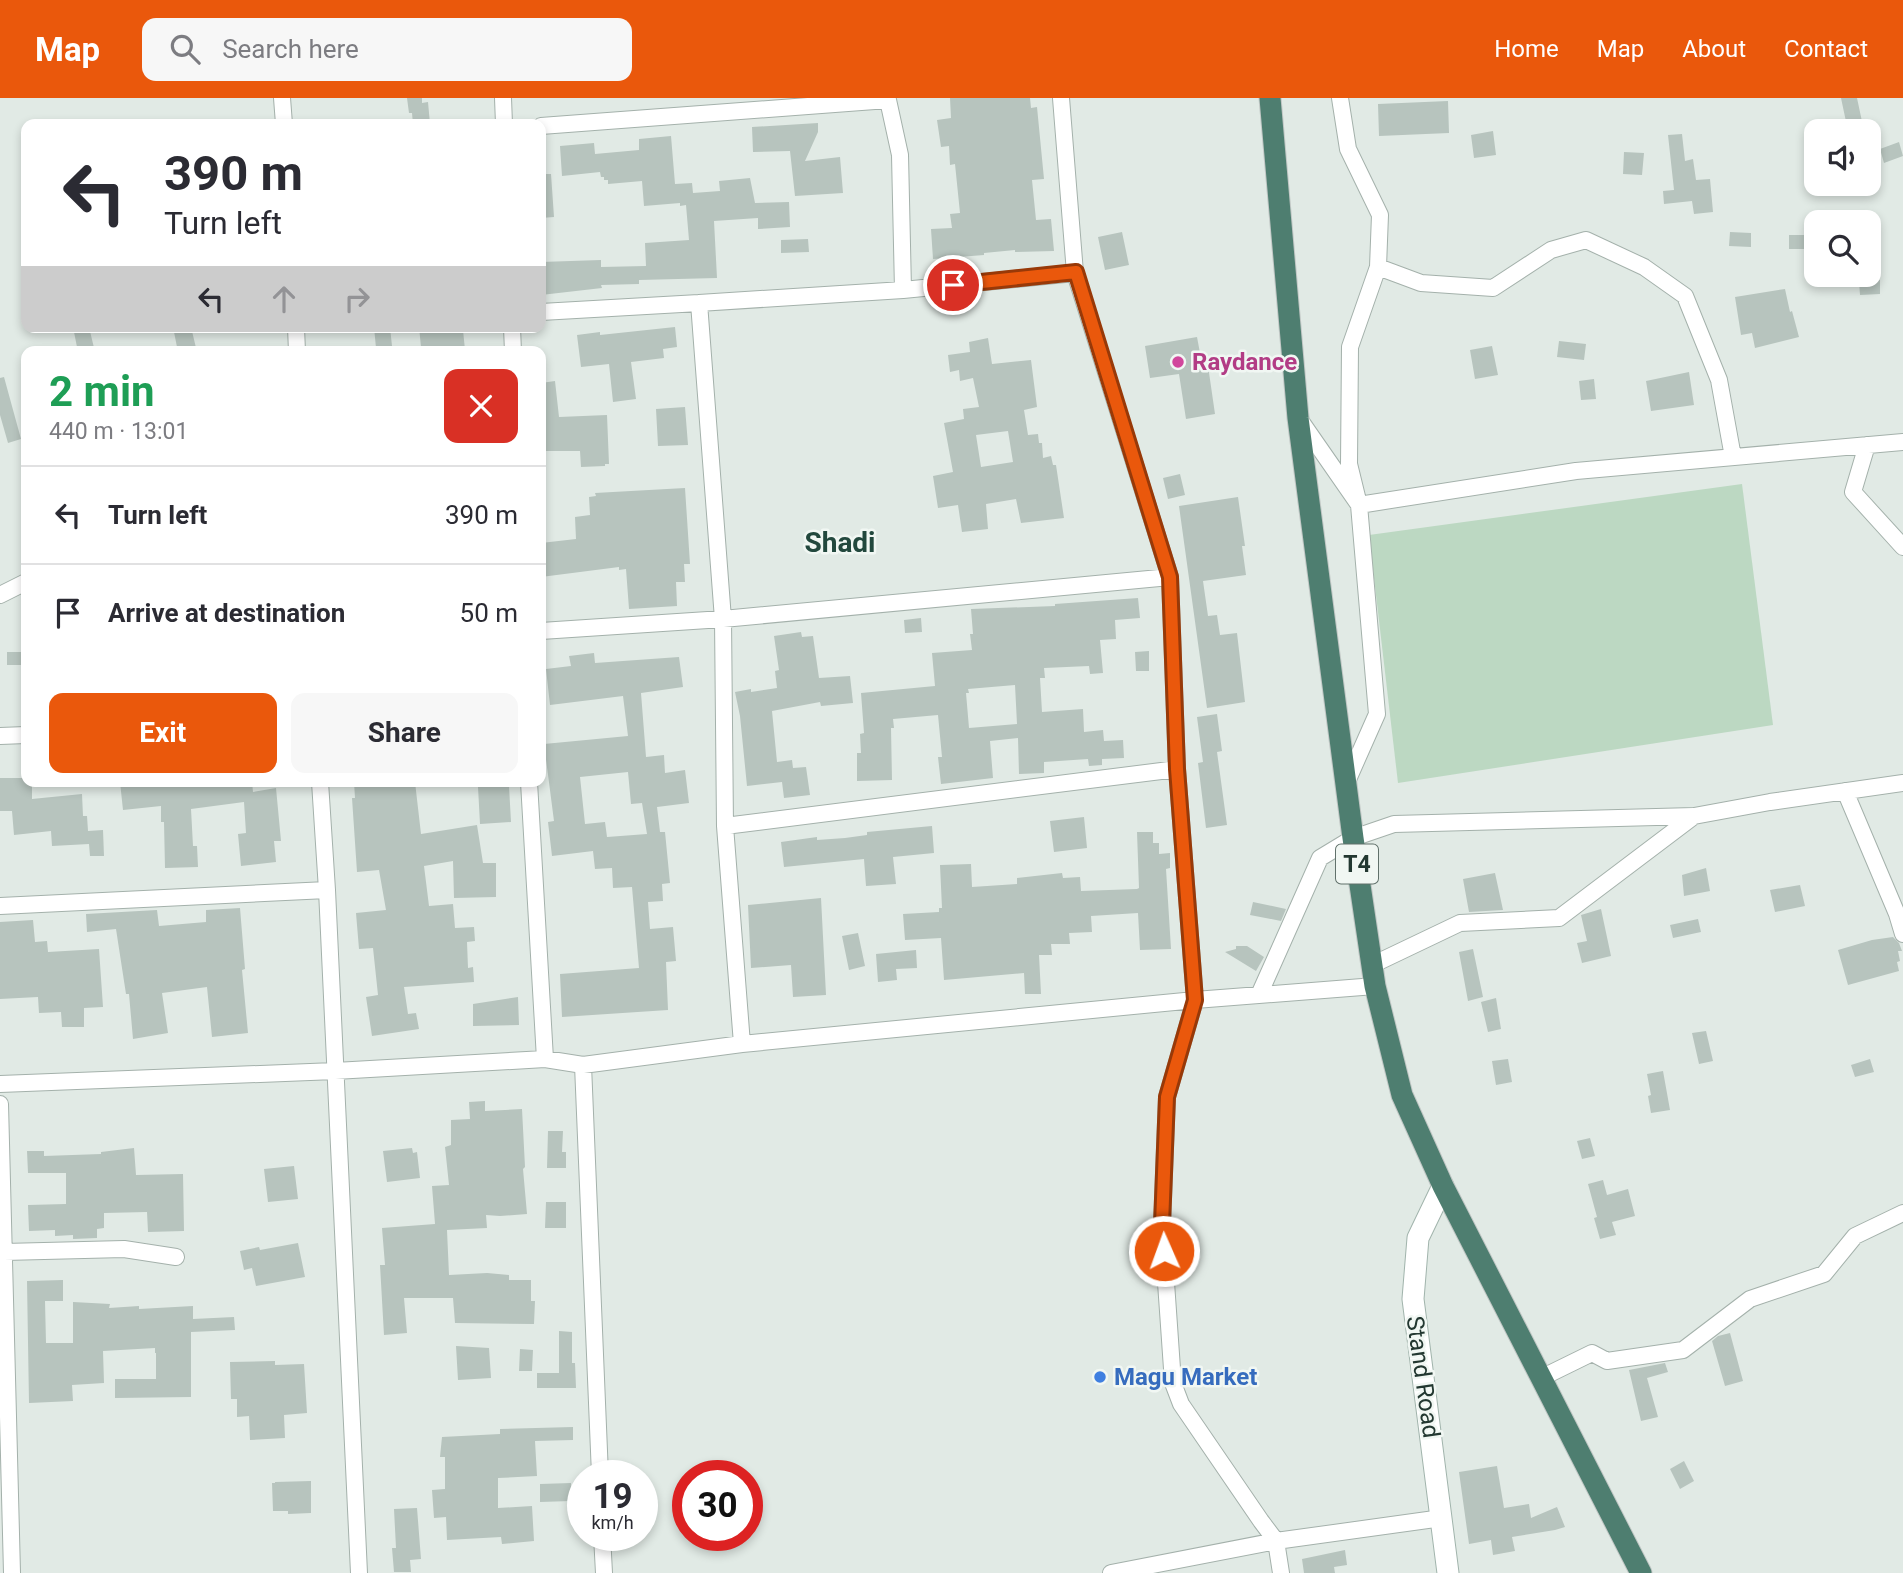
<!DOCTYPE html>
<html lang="en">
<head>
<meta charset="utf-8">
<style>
  body { margin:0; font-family:Roboto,sans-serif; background:#f7f7f7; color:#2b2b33; height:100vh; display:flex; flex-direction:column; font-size:26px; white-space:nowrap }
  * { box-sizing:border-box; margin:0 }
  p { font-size:23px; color:#7c7c81 }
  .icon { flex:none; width:38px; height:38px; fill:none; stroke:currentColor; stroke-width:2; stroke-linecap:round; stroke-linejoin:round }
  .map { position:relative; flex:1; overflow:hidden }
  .details { position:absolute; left:21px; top:248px; width:525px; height:441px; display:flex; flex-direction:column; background:#fff; border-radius:14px; box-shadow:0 4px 10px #0003 }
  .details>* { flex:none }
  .hud { position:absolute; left:21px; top:21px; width:525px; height:214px; border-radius:14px; box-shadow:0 4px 10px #0003; background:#fff; color:#2b2b33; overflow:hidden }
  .buttons { position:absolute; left:1804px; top:21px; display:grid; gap:14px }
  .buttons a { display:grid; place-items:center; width:77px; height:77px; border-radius:14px; background:#fff; box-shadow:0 4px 10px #0003; font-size:35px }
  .speed { position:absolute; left:567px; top:1362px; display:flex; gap:14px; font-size:35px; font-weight:700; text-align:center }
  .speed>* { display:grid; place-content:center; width:91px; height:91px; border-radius:50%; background:#fff; box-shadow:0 4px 10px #0003; line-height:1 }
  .speed small { font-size:18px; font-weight:400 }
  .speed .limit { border:10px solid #d22; background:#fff; color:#111 }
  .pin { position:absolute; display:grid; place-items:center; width:60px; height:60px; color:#fff; margin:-30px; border:4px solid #fff; border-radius:50%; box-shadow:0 2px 7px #0007 }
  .me { position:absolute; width:77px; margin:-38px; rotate:358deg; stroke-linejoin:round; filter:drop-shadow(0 0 5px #0008) }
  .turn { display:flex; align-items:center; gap:24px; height:147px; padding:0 28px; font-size:32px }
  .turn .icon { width:91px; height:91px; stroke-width:2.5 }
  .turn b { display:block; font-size:49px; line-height:60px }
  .lanes { display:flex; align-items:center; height:66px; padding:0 28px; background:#0003; justify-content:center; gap:35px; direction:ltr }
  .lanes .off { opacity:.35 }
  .round { display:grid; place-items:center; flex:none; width:74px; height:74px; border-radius:14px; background:#f7f7f7 }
  .headline { display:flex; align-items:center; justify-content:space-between; height:119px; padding:0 28px }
  h1 { font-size:42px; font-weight:700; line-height:52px; color:#1e9e55 }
  .action { display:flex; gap:14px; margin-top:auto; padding:14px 28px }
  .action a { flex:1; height:80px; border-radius:14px; background:#ea580c; color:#fff; font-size:28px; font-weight:700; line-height:80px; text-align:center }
  .action a+a { background:#f7f7f7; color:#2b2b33 }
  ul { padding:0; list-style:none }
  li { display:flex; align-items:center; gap:21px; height:98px; padding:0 28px; border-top:2px solid #e1e1e2 }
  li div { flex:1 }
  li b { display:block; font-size:26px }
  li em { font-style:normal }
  header { display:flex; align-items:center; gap:42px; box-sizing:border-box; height:98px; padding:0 35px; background:#ea580c; color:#fff }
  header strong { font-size:33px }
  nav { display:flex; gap:38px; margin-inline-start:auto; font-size:24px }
  .search { width:490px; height:63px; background:#f7f7f7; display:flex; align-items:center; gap:18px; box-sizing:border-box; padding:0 24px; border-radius:14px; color:#7c7c81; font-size:26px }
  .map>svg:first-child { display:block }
  .green { fill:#bcd8c2 }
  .building { fill:#b7c4be; fill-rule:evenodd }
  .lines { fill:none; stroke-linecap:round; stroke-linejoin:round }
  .minor-casing { stroke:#a4b1ab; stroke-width:18 }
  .secondary-casing { stroke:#a1b4ac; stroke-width:23 }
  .trunk-casing { stroke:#c1c7c5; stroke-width:23 }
  .minor { stroke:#fff; stroke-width:16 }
  .secondary { stroke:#fff; stroke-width:21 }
  .trunk { stroke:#4e7e70; stroke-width:21 }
  .route-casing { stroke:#983908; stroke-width:18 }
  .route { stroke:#ea580c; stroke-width:12 }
  .hotel-dot { fill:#d1479c; stroke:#f1f7f3; stroke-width:2.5 }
  .shop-dot { fill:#3f7fe0; stroke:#f1f7f3; stroke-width:2.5 }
  .labels { text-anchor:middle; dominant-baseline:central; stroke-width:5; stroke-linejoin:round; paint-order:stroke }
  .shield { fill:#f1f7f3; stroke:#61716b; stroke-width:2 }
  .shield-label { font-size:23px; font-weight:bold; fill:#233831 }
  .hotel-label { font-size:24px; font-weight:bold; fill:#b23c85; stroke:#f1f7f3; text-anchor:start }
  .shop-label { font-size:24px; font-weight:bold; fill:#366cbe; stroke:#f1f7f3; text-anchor:start }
  .street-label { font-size:24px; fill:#233831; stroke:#f1f7f3 }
  .quarter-label { font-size:28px; font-weight:bold; fill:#22483d; stroke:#f1f7f3 }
</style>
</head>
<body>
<header>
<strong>Map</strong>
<div class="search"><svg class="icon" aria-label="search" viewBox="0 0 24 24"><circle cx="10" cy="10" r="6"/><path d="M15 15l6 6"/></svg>Search here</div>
<nav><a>Home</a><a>Map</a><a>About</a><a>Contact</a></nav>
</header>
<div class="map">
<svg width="1903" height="1475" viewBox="0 0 1903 1475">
  <rect width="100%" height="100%" fill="#e1eae5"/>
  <!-- green -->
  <path class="green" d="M1742,386L1773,627L1398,685L1369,437Z"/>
  <!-- building -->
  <path class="building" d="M407,0H422V5L428,4L430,26H413L412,15H409Z
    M950,0H1030L1031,10L1037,9L1044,81L1032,82L1036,122L1051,121L1054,153L1015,154V152L984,155V157L933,161L931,131L952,130L950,116L960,115L955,66L950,67L949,48L941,49L937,22L951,20Z
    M1841,0H1857L1864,33H1848Z
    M1448,3L1449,35L1379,38L1378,6Z
    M818,25V34L805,63L840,59L843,95L795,98L790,53L753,54L752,29Z
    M1493,33L1496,57L1474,60L1471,37Z
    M1682,36L1685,63L1693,61L1696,82L1710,81L1713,114L1694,116L1692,103L1664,106L1663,93L1674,92L1668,37Z
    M671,38L675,86L692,85L693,95L720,93L719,83L750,80L755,105L789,104L790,129L758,131V120L714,123L717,180L639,182V186L601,187L602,190L541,197V164L601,162V169L646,168L645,145L689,142L686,107L680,108V105L644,108L642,83L608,86V82H604V79H601L600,74L562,78L560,48L594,45L595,56L639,52V41Z
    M1899,44L1903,58L1884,65L1880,51Z
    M1624,54L1644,55L1642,77L1623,76Z
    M541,76H551L554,119L541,120Z
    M1122,134L1129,167L1105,172L1098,139Z
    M1730,134L1751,135V149L1729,148Z
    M1789,137H1814V151H1789Z
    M808,141L809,154L781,155V142Z
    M1880,182V196L1860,197L1859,183Z
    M1785,191L1790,214L1792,213L1799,239L1755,250L1752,235L1741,237L1735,199Z
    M73,229H89L95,254H78Z
    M173,229H191L197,254H178Z
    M374,229H390L392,248L376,250Z
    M419,229H444V234L463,232L465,252L427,254V248L421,249Z
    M675,229L677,249L663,251L664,260L631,264L636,301L613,304L609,266L581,269L577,237L600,234V237Z
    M1197,239L1200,255L1206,254L1215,316L1186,321L1179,276L1150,280L1145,248Z
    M988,240L992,266L1031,262L1037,309L1024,312L1028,337L1038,336L1039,345H1042L1043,360L1051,358L1053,367H1056L1064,420L1021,425L1016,401L986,406L988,431L962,434L958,407L938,410L933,378L953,374L944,325L964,321L963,311L979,309L973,280L960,283L959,272L950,274L948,257L970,254L969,244ZM1008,333L1013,364L981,369L976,337Z
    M1559,243L1586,246L1584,262L1557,259Z
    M1492,248L1498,277L1475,281L1470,252Z
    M1689,274L1694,307L1651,313L1646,283Z
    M4,279L21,341L8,345L0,317V280Z
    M1594,281L1596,301L1581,302L1579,283Z
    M555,283L559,319L607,317L609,366H605V368L581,369L580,353H541V285Z
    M685,309L688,347L658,348L656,311Z
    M1180,376L1185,397L1168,401L1163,380Z
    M685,390L690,466H684L685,484H676L677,508L629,511L626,471L619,472V469L541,479V445L576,441L575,419L590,417L589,399L596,398L595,395Z
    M1238,399L1245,448H1242L1246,477L1203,483L1208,518L1217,517L1220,537L1237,535L1245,604L1207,610L1179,408Z
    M1138,500L1140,520L1115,522L1116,541L1100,542L1103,575L1090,576L1089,568L1044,570L1045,580H1040L1042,614L1083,611L1084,634L1103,632L1104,643L1123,642L1124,660L1102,661V667L1089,668L1088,661L1044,664V675L1019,676L1018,640L990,643L993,680L941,686L938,659H942L938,617L893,621L894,630H891L892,682L857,683V655H861L860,636L864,635L861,595L935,588L932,555L972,552L970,536H973L971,511L1055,508V506ZM1015,587L1017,626L969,630L966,595H969L968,591Z
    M921,520L922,534L905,535L904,522Z
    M801,534L802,539L813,538L819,580L850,578L853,605L821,608L820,604L772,613L777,664L792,662L793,670L806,669L810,697L784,700L782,684L747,688L740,618L735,594L751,591V594L777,590L775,573L779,572L774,538Z
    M1149,553V573H1136L1135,554Z
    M7,554H26V567H7Z
    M594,555L595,565L679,559L683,589L641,595L646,659L664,657L665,675L685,672L689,705L657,709L660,734H665L670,785L662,786L663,803L648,804L650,831L673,829L676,863L666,864L668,912L562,919L560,876L639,870L632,789L613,790L612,770L595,771L593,753L552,758L548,724L554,723L544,646L628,638L623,598L550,607L546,571L571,568L569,558ZM628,674L631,706L642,705L647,736L607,739L605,724L585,726L580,679Z
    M1217,616L1222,653L1217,654L1227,727L1206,730L1198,665L1203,664L1197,619Z
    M0,680H26V684H32V701L82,696L83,718H87L88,733L103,732L104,758H90L89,746L52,748L51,733L14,737L12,713H0Z
    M120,684H252L253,694L276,690L281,743H274L276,764L241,768L238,736L246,735L244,704L191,711L193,748H197L198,769L165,770L164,724H161V708L123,712Z
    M354,684H415L421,736L477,727L483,765H496V799L454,800L453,763L424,768L429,808L453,806L455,830L474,829L475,843L467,844L468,870L473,869L474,884L404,889L408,916L416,915L419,931L372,938L366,899L378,897L373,850L359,851L356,815L386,812L379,772L357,774L352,700H355Z
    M509,688L511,724L480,726L478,689Z
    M1084,719L1087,750L1054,754L1050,723Z
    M932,728L934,755L893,759L896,786L866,788L864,761L784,769L781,744L817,739V742L845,740L867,737V734Z
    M1137,734H1153V745H1159V756L1170,755V770L1166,771L1171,851L1140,852L1138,815L1091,818L1092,834L1069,835L1070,846H1051L1052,857H1039L1041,896H1025L1024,875L944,882L941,840L905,842L903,816L939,814V810H942L940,767L971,766L972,789L1017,786V780L1062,775L1063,780L1080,779L1081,793L1137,791L1139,790Z
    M1706,770L1710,793L1684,798L1682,777Z
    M1495,775L1503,812L1469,814L1463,781Z
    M1800,787L1805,808L1775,814L1770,792Z
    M821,800L826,897L793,899L791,867L751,870L748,807Z
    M1253,804L1286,811L1281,823L1250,817Z
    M240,810L245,871L242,872L248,935L212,939L207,889L162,895L168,935L133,941L129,896H126L116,831L87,834L86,816L157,812L159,828L206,824V812Z
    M1601,811L1611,858L1582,865L1577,845L1587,843L1581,817Z
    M1698,821L1701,834L1673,840L1670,827Z
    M33,822L35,844L47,843L48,854L99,851L103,909L84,910V929H62L61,914L39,915L38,899L0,901V824Z
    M858,835L865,868L849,872L842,838Z
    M1893,839L1899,845L1902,853H1898L1900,863L1897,864L1899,873L1848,887L1838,852L1872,842Z
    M1236,848H1247L1264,859L1256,873L1225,854L1236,851Z
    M1473,851L1483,899L1468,903L1459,854Z
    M916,852L917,870L896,871L897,882L878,884L876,856Z
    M518,899L519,927L473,928V906Z
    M1496,900L1501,931L1488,934L1481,904Z
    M1706,933L1713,963L1699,966L1692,935Z
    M1508,961L1512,984L1496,987L1492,963Z
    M1870,961L1874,974L1855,979L1851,967Z
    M1663,973L1670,1012L1651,1015L1648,998L1651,997L1647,976Z
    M485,1003V1013L522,1011L525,1069L523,1071L527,1116L500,1118L486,1117L487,1130L447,1132L449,1177L487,1175L509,1177V1182H531V1203H535L534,1226L455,1225L453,1200H404L407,1235L384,1237L380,1167H385L382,1130L435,1126L432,1088L449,1087L445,1049L451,1047V1022L470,1021L469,1004Z
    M548,1033H563L562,1054H566V1070H547Z
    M1590,1040L1595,1058L1582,1061L1577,1043Z
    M134,1050L136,1077L183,1076L184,1133L148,1134L147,1114L104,1115V1130L97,1131V1140L73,1141V1137L55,1138V1132L29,1133L28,1107L66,1106V1075H28L27,1053H44V1058L101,1056V1054Z
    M412,1050L413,1055L417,1054L420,1080L387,1084L383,1053Z
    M294,1068L298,1101L268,1104L264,1071Z
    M1603,1082L1607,1097L1628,1091L1635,1118L1612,1124L1616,1137L1600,1141L1594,1120L1597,1119L1588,1086Z
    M546,1104H566V1130H545Z
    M298,1145L305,1179L256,1188L252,1170L244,1172L240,1153L259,1149L260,1152Z
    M63,1182V1203H45L46,1245H73V1204L110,1206L109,1210L139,1208V1211L193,1208V1221L234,1219L235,1232L191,1234V1299L115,1300V1281H156V1255H155V1250L103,1253L104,1285L72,1287L73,1303L29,1305L27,1183Z
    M559,1233L572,1234V1265H575L576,1290H537V1275H559Z
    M1730,1235L1743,1283L1725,1288L1712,1243L1718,1238Z
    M456,1248L489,1250L491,1280L458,1282Z
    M520,1251L533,1252L532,1273H519Z
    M275,1263V1267L304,1266L307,1315L284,1317L285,1340L250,1342L249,1318L237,1319V1301H231L230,1264Z
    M1665,1265L1668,1274L1647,1280L1658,1319L1641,1323L1629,1272Z
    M573,1329V1342L535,1343L537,1378L498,1380V1410L532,1408L534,1443L502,1446L501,1439L447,1442L446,1419L434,1420L432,1392L445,1391V1359H440L442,1339L500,1336V1331Z
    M1684,1363L1694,1383L1680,1391L1670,1371Z
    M1497,1368L1504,1410L1529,1406L1531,1420L1557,1409L1565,1429L1555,1432L1512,1439L1515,1453L1493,1457L1491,1442L1469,1446L1459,1374Z
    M311,1383V1415L288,1416V1413H273L272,1385H275V1384Z
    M571,1385V1403L540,1404V1386Z
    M417,1410L421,1461L410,1462L411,1474H394L392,1450H396L394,1411Z
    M1345,1452L1347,1467L1334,1469L1335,1475H1304L1302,1461Z"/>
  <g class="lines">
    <defs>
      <path id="minor" d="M282,0L284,26
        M503,0L504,26
        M1061,0L1075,175L1170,479L1177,671L1195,902L1167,999L1162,1127L1173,1285L1181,1306L1261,1423L1276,1443L1281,1475
        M1340,0L1348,51L1380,117L1378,169L1350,249L1349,366L1359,407L1377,616L1346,686
        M541,28L888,2L900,57L903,192
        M1378,169L1421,185L1493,190L1551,152L1586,142L1644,169L1685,198L1719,282L1733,359
        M541,214L699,205
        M296,229L297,254
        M512,229L513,254
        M1300,322L1359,407L1576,373L1903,344
        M1867,347L1853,394L1903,449
        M0,497L26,484
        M541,533L723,521L1170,479
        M0,638L26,637
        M320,684L327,792L359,1475
        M529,684L545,961
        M1845,693L1897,816L1903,836
        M725,728L1177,671
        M0,808L327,792
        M1372,867L1460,825L1559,820L1694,718L1770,704L1903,685
        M1259,897L1320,760L1353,740L1394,726L1694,718
        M742,946L725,728L723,521L699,205L903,192L1075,175
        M583,967L600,1377
        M0,986L335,973L545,961L583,967L742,946L1195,902L1375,888
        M0,1006L12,1475
        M4,1154L124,1151L176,1159
        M1541,1280L1592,1255L1607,1263L1683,1252L1750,1201L1824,1176L1855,1138L1903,1115
        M602,1437L604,1475
        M1111,1475L1276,1443L1442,1420"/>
      <path id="secondary" d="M1443,1088L1418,1140L1413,1201L1448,1475"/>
      <path id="trunk" d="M1270,0L1298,320L1353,740L1375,888L1402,997L1443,1088L1641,1475"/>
    </defs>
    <!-- minor casing -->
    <use href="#minor" class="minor-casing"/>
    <!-- secondary casing -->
    <use href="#secondary" class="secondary-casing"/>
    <!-- trunk casing -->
    <use href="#trunk" class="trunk-casing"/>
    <!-- minor -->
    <use href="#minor" class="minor"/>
    <!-- secondary -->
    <use href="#secondary" class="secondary"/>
    <!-- trunk -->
    <use href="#trunk" class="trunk"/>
  </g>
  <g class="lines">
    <defs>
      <path id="route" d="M953,187L1076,174L1170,479L1177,671L1195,902L1167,999L1162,1126L1164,1153"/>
    </defs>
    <!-- route casing -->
    <use href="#route" class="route-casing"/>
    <!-- route -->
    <use href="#route" class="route"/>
  </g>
  <!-- markers -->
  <circle class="hotel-dot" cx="1178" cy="264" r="7"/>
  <circle class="shop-dot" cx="1100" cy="1279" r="7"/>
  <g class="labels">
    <!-- shield labels -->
    <rect class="shield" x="1336" y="746.5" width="42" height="39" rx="5"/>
    <g class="shield-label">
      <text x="1357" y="766">T4</text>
    </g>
    <!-- hotel labels -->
    <g class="hotel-label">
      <text x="1192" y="264">Raydance</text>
    </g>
    <!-- shop labels -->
    <g class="shop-label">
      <text x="1114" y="1279">Magu Market</text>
    </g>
    <!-- street labels -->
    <g class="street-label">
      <text transform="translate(1423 1279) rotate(82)">Stand Road</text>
    </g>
    <!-- quarter labels -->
    <g class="quarter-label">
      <text x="840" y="444">Shadi</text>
    </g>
  </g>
</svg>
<div class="buttons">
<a><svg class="icon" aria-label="sound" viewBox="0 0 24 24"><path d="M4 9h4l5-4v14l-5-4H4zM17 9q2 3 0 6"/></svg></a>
<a><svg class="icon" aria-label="search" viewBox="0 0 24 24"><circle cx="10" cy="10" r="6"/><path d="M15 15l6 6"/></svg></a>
</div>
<div class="speed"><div>19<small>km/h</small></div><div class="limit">30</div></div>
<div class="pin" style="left:953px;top:187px;background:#d93025"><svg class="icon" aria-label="arrive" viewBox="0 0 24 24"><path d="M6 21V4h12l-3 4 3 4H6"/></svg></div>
<svg class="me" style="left:1164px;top:1153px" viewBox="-20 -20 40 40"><circle r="17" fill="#ea580c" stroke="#fff" stroke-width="3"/><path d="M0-11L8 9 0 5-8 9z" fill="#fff"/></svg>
<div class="hud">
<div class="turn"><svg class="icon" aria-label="left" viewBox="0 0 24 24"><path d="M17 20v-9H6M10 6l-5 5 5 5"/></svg><div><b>390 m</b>Turn left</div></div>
<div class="lanes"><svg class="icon" aria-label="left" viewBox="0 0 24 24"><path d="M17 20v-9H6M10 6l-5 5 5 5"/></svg><svg class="icon off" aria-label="ahead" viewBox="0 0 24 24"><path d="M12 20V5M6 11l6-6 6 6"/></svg><svg class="icon off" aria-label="right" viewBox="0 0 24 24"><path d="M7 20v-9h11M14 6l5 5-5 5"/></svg></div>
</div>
<section class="details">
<div class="headline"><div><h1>2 min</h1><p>440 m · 13:01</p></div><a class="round" style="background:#d93025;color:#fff"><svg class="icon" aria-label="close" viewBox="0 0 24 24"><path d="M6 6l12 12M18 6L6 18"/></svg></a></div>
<ul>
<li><svg class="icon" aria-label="left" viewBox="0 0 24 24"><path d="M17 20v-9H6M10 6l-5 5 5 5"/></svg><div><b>Turn left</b></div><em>390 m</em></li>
<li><svg class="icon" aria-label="arrive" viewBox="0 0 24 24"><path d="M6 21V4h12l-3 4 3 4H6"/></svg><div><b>Arrive at destination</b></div><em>50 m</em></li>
</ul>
<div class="action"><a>Exit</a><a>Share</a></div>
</section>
</div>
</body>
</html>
